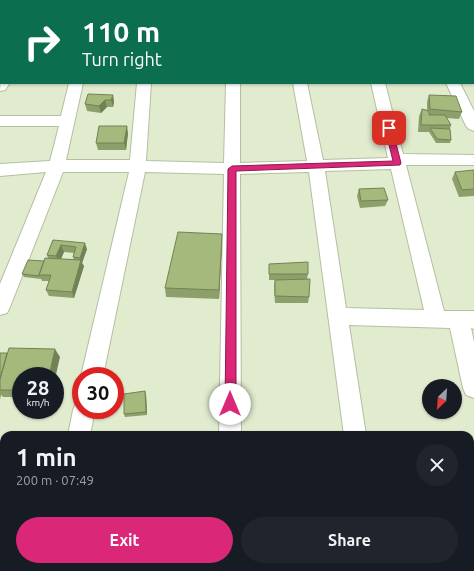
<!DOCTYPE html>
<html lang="en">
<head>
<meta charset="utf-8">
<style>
  body { margin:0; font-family:Ubuntu,sans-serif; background:#20242c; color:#f1f3f6; height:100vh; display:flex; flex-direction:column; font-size:15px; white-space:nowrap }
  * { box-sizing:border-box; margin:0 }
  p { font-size:13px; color:#9ea1a6 }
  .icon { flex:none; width:22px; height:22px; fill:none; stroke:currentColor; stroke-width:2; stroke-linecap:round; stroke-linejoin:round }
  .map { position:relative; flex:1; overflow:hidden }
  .panel { position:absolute; left:0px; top:431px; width:474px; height:140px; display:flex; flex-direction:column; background:#171b24; border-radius:12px 12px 0 0; box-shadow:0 1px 3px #0004 }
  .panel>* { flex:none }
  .top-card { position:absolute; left:0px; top:0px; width:474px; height:84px; box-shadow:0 1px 3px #0004; background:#0b6e4f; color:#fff; overflow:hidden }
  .needle { width:26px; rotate:205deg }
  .tools { position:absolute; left:422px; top:379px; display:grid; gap:8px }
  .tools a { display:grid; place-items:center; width:40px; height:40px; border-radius:50%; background:#171b24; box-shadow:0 1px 3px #0004; font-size:20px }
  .speed { position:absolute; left:12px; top:367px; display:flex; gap:8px; font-size:20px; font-weight:700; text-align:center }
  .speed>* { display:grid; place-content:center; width:52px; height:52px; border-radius:50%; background:#171b24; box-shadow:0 1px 3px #0004; line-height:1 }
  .speed small { font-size:10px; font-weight:400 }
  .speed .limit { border:6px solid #d22; background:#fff; color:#111 }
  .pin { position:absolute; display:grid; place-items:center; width:34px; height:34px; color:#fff; margin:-17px; border-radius:8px; box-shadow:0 2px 6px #0006 }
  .me { position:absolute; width:44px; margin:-22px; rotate:0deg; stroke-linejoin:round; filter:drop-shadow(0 0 3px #0008) }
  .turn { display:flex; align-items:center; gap:14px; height:84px; padding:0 16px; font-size:18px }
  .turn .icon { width:52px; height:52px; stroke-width:2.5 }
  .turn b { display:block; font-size:28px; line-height:34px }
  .round { display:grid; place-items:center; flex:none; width:42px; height:42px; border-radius:21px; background:#20242c }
  .summary { display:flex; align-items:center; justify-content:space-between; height:68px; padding:0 16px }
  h1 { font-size:24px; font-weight:600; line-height:30px }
  .action { display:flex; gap:8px; margin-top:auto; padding:8px 16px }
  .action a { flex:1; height:46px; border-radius:24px; background:#db2777; color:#fff; font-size:16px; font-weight:600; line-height:46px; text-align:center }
  .action a+a { background:#20242c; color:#f1f3f6 }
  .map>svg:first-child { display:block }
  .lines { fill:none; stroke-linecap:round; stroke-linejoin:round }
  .minor-casing { stroke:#b4bfa2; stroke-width:2 }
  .minor { fill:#fff; fill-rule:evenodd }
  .wall { fill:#8d9f6a; fill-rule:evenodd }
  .shaded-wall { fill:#738256 }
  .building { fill:#a4b97b; stroke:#738256 }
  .route { fill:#db2777; stroke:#8e194d }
</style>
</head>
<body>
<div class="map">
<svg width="474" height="571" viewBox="0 0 474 571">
  <rect width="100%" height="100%" fill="#e1eccf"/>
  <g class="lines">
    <defs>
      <path id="minor" d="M25,0H37V1H25Z
        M96,0H108V1H96Z
        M166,0H178V1H166Z
        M227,0H239V1H227Z
        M285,0H297V1H285Z
        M394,0H406V1H394Z
        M424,0H436L437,1H425Z
        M0,20H1V28H0Z
        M473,44H474V52H473Z
        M0,62H1V70H0Z
        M1,79V83H10L5,90L0,91Z
        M69,83H83L66,160H130L137,83H151L146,161L224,163L226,83H240V163L307,161L293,83H307L323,160L388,158L371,83H385L403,154L474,155V165H406L444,311H474V329L471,328L474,342V398L466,395L463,388L450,328L349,325L366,435H344L309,172L240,174L241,435H219L224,174L145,172L103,376H81L129,172H63L10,307L7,313L0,315V284L46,172L0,176V164L50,161L59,126H0V116H61ZM391,169L424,310L346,308L325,171Z
        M446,83H460L474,111V131L469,129L466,126Z
        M81,401V410H95L90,435H68L73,410L76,403Z
        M0,468L4,469V493L0,492Z
        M470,528L474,529V555L470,554Z
        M77,567H103V571H77Z
        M217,567H243V571H217Z
        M358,567H384V571H358Z
        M441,567H467V571H441Z"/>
    </defs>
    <!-- minor casing -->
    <use href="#minor" class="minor-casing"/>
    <!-- minor -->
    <use href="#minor" class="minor"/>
  </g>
  <!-- wall -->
  <path class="wall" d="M43,0H78L77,1H53Z
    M439,0H466V1H453V0L451,1H439Z
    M113,95L114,102L113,107H107L101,113L87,111L85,104Z
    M429,95L462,112L459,119L446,118L451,125L450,129L451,140L450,143H436L429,132H418L419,116L422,109L427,110V102Z
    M128,133L126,150H98L96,143Z
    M474,170V196L459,197L452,179L455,172Z
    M359,189L388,200L385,206L360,208L357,196Z
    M53,240L87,249L82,263L84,266L74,298L49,296L46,290L49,281H42L41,279L24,277L22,274L48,258L47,255ZM64,252L74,253L73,257L74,260L61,259Z
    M222,244L219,299L166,297L165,288Z
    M269,264L308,274L307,279L309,297L308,303H275L274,286L275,280H269Z
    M0,353L60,357L21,376V397H3L1,395L0,400Z
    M146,394L147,415L125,417L124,414Z
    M0,506H4V535L0,534Z"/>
  <!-- shaded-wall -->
  <path class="shaded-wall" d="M1,49V55L0,57V51Z
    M113,95L114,102L113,107L111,100Z
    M105,100L107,107L101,113L99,106Z
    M127,126L128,133L126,150L124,143Z
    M222,234V244L219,299V290Z
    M85,243L87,249L82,263L84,266L74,298L72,292L81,261L80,258Z
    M61,245L64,252L59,263L56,256Z
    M55,349L60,357L55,379V376H49Z
    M145,391L146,394L147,415L146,412Z"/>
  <!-- building -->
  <path class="building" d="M66,0H73L72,1H65Z
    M127,0H150V1H127Z
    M259,0H284V1H259Z
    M0,44H1V49L0,51Z
    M88,94L113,95L111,100H105L99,106L85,104Z
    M429,95L456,96L462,112L430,109Z
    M422,109L429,111V115H445L451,125H421Z
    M99,126H127L124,143H96Z
    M430,128L450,129L451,140L437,139Z
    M474,170V189L462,190L455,172Z
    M384,188L388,200L361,201L359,189Z
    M178,232L222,234L219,290L165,288Z
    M53,240L85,243L80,258L73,257L76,247L61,245L56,256L47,255Z
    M45,258L81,260L72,292L46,290L51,275H39Z
    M28,260L44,261L39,275V276L22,274Z
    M308,262V274H269V264Z
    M310,279L309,297L275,296V280Z
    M9,348L55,349L49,376H21V390H0V379Z
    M0,353H7L0,379Z
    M145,391L146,412L124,414V394Z
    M0,506H4V533L0,532Z
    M148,570L157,571H147Z"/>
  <!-- route -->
  <path class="route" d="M389,126L392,128L401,163L400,165L236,171V404L234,407L230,409L227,407L225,404L228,169L232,166L393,161L385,128Z"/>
</svg>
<div class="tools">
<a><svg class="needle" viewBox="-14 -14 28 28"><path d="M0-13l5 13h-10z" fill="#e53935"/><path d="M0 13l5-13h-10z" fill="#9ea1a6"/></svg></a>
</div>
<div class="speed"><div>28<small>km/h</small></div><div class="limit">30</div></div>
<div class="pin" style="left:389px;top:128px;background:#d93025"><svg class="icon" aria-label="arrive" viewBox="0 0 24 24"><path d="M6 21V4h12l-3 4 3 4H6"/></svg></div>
<svg class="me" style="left:230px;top:404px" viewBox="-20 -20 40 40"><circle r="19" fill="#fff"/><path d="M0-13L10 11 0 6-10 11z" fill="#db2777"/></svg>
<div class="top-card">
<div class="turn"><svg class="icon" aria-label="right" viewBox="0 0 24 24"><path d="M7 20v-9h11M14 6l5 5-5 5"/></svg><div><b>110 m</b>Turn right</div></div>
</div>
<section class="panel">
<div class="summary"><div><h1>1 min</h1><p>200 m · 07:49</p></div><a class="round"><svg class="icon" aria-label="close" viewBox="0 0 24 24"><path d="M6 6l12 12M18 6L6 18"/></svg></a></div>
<div class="action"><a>Exit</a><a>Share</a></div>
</section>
</div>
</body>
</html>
